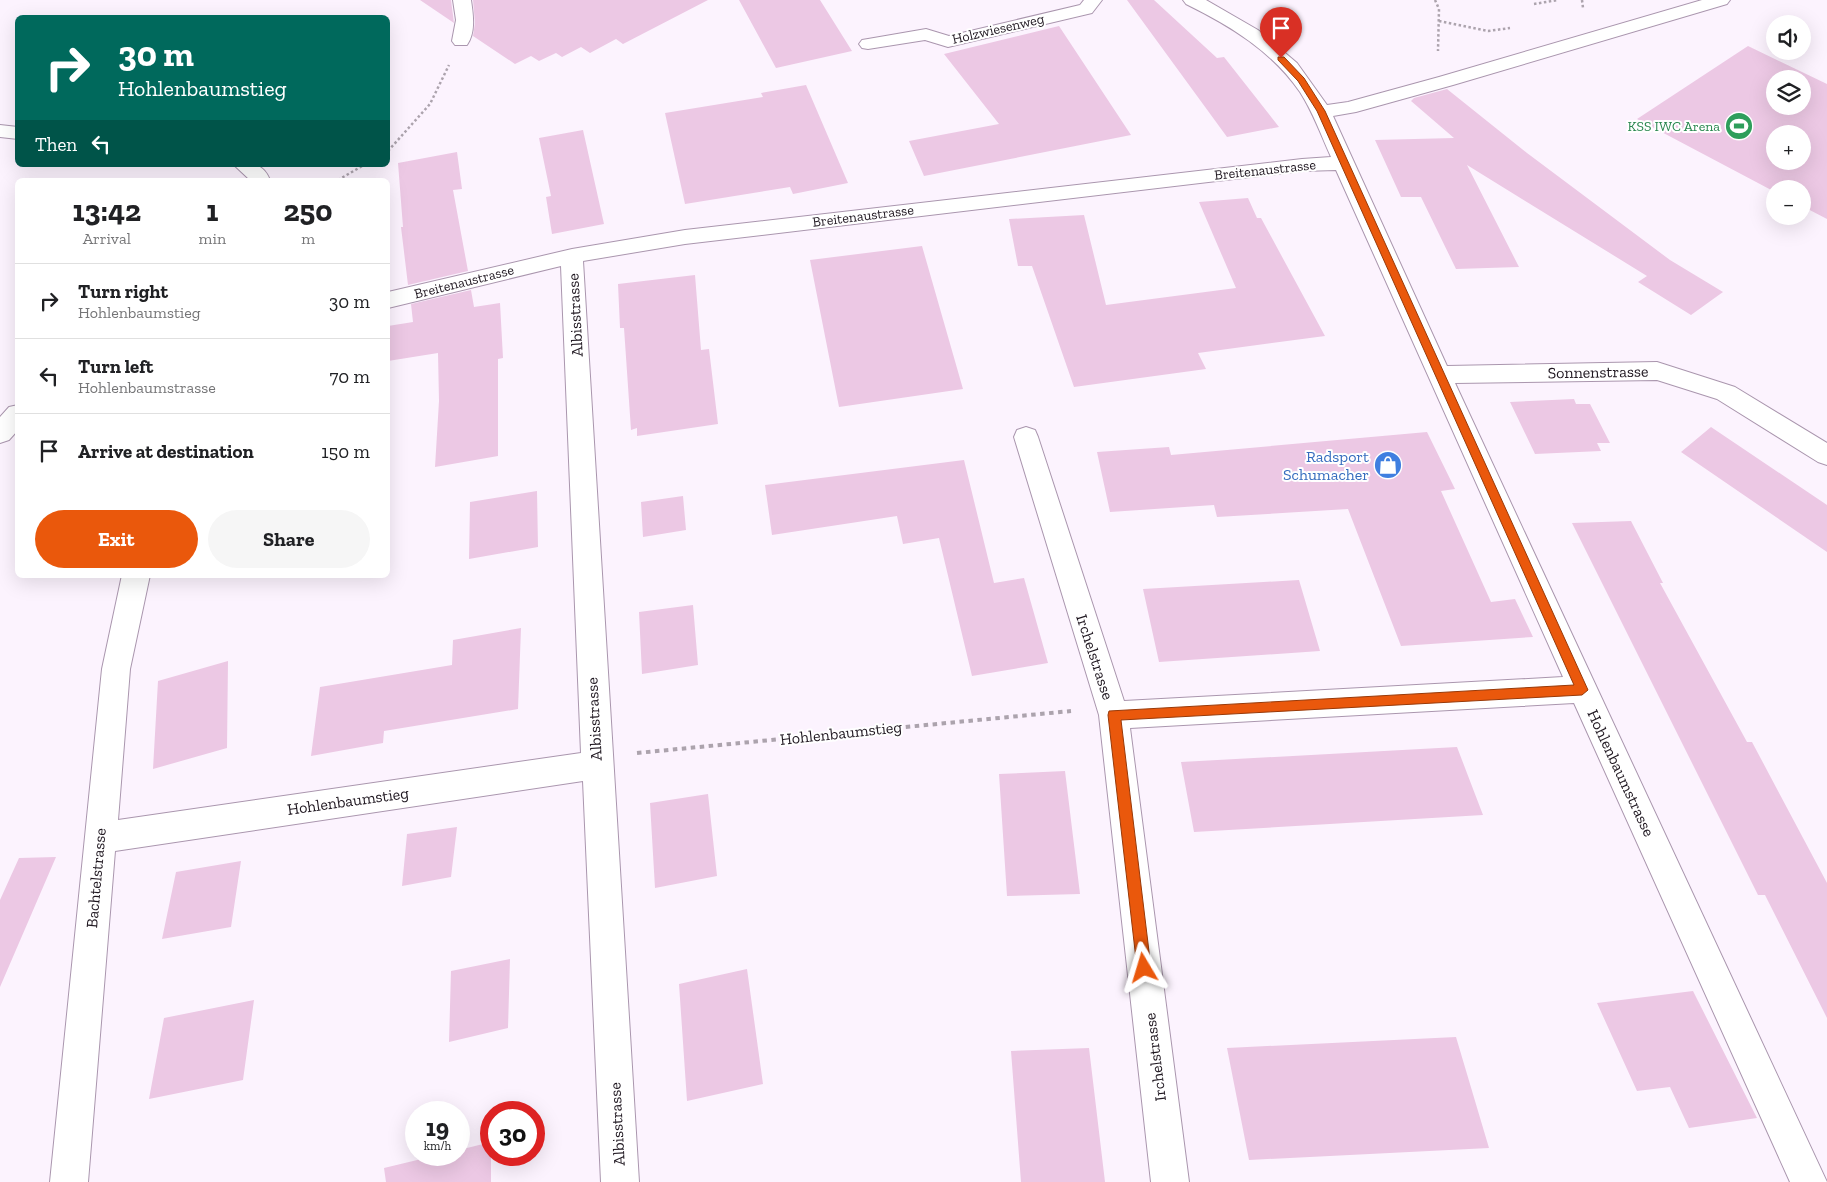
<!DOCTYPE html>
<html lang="en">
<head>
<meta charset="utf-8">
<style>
  body { margin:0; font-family:"Zilla Slab",serif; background:#f6f6f6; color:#202124; height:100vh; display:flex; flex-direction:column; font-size:19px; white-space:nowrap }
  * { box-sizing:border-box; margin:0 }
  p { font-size:16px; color:#757577 }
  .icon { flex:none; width:28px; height:28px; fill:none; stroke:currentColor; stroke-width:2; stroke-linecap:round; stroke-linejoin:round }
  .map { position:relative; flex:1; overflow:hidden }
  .side { position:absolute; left:15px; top:178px; width:375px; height:400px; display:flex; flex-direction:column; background:#fff; border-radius:8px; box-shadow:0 5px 20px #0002 }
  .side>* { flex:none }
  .guide { position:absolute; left:15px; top:15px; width:375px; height:152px; border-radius:8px; box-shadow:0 5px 20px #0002; background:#00695c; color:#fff; overflow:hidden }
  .buttons { position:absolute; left:1766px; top:15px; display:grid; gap:10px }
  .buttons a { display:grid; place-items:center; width:45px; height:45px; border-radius:50%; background:#fff; box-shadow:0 5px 20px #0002; font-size:25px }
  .speed { position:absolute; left:405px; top:1101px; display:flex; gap:10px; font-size:25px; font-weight:700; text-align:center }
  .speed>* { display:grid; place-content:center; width:65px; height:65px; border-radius:50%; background:#fff; box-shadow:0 5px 20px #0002; line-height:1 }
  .speed small { font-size:12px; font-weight:400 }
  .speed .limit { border:8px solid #d22; background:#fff; color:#111 }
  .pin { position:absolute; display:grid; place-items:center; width:42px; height:42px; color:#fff; margin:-51px -21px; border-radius:50% 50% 50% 0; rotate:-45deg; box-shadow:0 0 5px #0007 }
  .pin .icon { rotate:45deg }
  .me { position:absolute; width:55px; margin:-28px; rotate:353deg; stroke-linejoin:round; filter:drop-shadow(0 0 4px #0008) }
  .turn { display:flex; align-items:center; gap:18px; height:105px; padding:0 20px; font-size:22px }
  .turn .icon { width:65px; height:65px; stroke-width:2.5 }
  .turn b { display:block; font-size:35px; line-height:42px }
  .then { display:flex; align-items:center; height:48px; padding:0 20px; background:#0003; gap:10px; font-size:19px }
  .eta { display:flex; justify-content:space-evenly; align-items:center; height:85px; text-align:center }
  .eta b { font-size:30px; font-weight:800; line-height:35px }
  .cta { display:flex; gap:10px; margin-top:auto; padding:10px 20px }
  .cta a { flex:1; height:58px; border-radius:30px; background:#ea580c; color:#fff; font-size:20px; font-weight:800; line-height:58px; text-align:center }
  .cta a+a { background:#f6f6f6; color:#202124 }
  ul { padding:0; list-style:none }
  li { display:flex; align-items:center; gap:15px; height:75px; padding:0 20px; border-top:1px solid #e0e0e0 }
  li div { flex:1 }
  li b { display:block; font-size:19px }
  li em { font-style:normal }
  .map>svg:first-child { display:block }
  .building { fill:#ecc8e4; fill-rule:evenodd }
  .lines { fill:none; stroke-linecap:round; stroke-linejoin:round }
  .minor-casing { stroke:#aa96ae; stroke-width:2 }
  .path-far1 { stroke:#aca3ad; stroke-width:2.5; stroke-dasharray:2.5 2.5; stroke-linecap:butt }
  .path { stroke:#aca3ad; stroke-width:4; stroke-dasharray:4.5 4.5; stroke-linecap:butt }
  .minor { fill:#fff; fill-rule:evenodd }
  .route { fill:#ea580c; stroke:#983908 }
  .labels { text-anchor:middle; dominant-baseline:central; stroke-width:4; stroke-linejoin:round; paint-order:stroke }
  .far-street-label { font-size:14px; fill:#1f1720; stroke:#fff }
  .far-leisure-label { font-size:14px; fill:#27864d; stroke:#fff; text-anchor:end }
  .street-label { font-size:16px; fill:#1f1720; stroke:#fff }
  .shop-label { font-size:16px; fill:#366cbe; stroke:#fff; text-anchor:end }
</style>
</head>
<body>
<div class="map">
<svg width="1827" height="1182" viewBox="0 0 1827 1182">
  <rect width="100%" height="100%" fill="#fcf3fe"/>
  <!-- building -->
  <path class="building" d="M420,0H451L454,23Z
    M473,0H708L623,44L616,39L590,53L581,47L562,57L556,53L539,61L531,56L515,64L473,36L475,23Z
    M739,0H820L852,51L776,68Z
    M1127,0H1154L1217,58L1224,57L1279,127L1227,137Z
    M1059,26L1131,135L924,176L909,141L999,124L944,54Z
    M1748,46L1827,84V219L1802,206V189H1775V192L1637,119ZM1775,79H1802V106H1775ZM1775,134H1802V161H1775Z
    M806,85L848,183L793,194L790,187L685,204L665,113L763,97L761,93Z
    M1447,89L1527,153L1670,260L1723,292L1691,315L1638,282L1647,276L1467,165L1519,267L1456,269L1421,197H1401L1375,140L1454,138L1411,101L1414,98Z
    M583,130L604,224L552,234L546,197L551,196L539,138Z
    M457,152L462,189L453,190L468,271L408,285L401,227H403L398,163Z
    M1248,198L1257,218H1261L1325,336L1198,353L1206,369L1074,387L1032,266H1018L1009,219L1084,215L1106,305L1236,288L1199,202Z
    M922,246L963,389L839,407L810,260Z
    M695,275L701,350L709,349L718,424L637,436V428L631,430L624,328H620L618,284Z
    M471,290L474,307L500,303L503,358L498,359V456L435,467L439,401L438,353L388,361V326L413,322L411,304Z
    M1574,399L1576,404H1590L1610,443H1597L1601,451L1535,454L1510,402Z
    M1711,427L1827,505V552L1681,452Z
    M1427,432L1455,489L1441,491L1491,602L1515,599L1533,637L1401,646L1348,509L1217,517L1214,505L1110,512L1097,452L1169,447L1171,455Z
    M964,460L994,583L1024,578L1048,663L972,676L939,538L903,544L897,516L772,535L765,485Z
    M537,491L538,547L469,559L470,502Z
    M683,496L686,530L643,537L641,502Z
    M1631,521L1663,583H1660L1747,742H1752L1827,883V1018L1765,895H1758L1572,523Z
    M1299,580L1320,651L1159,662L1143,589Z
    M693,605L698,665L642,674L639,612Z
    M521,628L518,709L384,731L383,743L311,756L320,687L452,665L453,640Z
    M228,661L227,748L153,769L158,681Z
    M1457,747L1483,815L1194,832L1181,762Z
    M1065,771L1080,894L1007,896L999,774Z
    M708,794L717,876L655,888L650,803Z
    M457,827L451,877L402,886L407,834Z
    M56,857L0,987V900L19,858Z
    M241,861L231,927L162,939L176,872Z
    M510,959L508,1028L449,1042L451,971Z
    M747,969L763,1084L687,1101L679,984Z
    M1693,991L1757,1118L1689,1128L1670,1087L1637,1091L1597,1003Z
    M254,1000L243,1080L149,1099L164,1018Z
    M1456,1037L1489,1148L1249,1160L1227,1048Z
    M1089,1048L1105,1182H1021L1011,1051Z
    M491,1142V1182H386L384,1168L438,1155H459V1150Z"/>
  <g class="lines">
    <defs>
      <path id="minor" d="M453,0H471C473,14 476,32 467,45H455L452,41L456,20Z
        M1084,0H1102L1092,13L948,47L925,40L868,49L862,48L859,44L862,40L868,39L926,29L949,36L1080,5Z
        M1183,0H1206L1258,30L1297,63L1327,105L1348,102L1439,77L1702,0H1730L1727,4L1453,85L1356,112L1333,116L1447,366L1657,362L1735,387L1827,443V465L1818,462L1717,399L1657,380L1455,383L1827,1182H1790L1574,703L1130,728L1189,1182H1151L1099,715L1014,437L1017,430L1026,427L1035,430L1038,437L1124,701L1563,677L1336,170L1302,171L685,244L583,261L639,1182H601L583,781L115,851L88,1182H50L102,669L122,575H150L130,669L118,820L581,753L561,266L388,308V292L572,249L685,230L1302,159L1331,157C1321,135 1313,112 1300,92C1272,51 1229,25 1186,4Z
        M0,125L18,127V139L0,137Z
        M234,165C252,165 262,161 270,180H250Z
        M18,405V430L9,440L0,443V417L9,407Z"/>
    </defs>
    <!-- minor casing -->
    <use href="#minor" class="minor-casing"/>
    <!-- path-far1 -->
    <path class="path-far1" d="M1435,0L1439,9L1438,51
      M1582,0L1583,8
      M1534,4L1558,0
      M1439,21L1488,31L1510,28
      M388,151L430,104L449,65
      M338,180L364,165"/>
    <!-- path -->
    <path class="path" d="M637,753L1071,711"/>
    <!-- minor -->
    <use href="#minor" class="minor"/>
  </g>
  <!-- route -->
  <path class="route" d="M1278,57H1284L1304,78L1325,111L1588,690L1582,695L1121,720L1151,968L1149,973L1144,975L1139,973L1137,968L1108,715L1109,711L1574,685L1317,111L1298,81L1278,60Z"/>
  <!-- icons -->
  <defs>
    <symbol id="stadium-disc" viewBox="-11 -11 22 22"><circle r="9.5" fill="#2e9e5b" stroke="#fff"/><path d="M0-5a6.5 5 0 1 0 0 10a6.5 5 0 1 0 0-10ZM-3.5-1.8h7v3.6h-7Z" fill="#fff"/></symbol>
    <symbol id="shop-disc" viewBox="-11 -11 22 22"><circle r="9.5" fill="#3f7fe0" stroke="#fff"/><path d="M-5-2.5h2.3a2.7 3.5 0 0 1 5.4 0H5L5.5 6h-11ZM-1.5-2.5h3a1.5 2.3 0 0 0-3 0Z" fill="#fff"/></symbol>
  </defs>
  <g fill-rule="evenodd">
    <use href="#stadium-disc" x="1723" y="110" width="32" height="32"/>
    <use href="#shop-disc" x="1372" y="449" width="32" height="32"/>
  </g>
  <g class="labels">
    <!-- far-street labels -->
    <g class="far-street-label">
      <text transform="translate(998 29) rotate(-13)">Holzwiesenweg</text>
      <text transform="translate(1265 170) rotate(-6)">Breitenaustrasse</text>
      <text transform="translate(863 216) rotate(-7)">Breitenaustrasse</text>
      <text transform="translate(464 282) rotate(-14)">Breitenaustrasse</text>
    </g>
    <!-- far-leisure labels -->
    <g class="far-leisure-label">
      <text x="1720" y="126">KSS IWC Arena</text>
    </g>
    <!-- street labels -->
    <g class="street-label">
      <text transform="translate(575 315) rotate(-93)">Albisstrasse</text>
      <text transform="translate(1598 372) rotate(-1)">Sonnenstrasse</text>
      <text transform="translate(1095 657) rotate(72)">Irchelstrasse</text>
      <text transform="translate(594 719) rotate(-93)">Albisstrasse</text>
      <text transform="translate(841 733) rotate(-6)">Hohlenbaumstieg</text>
      <text transform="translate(1621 773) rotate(65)">Hohlenbaumstrasse</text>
      <text transform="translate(348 801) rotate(-8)">Hohlenbaumstieg</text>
      <text transform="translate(96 878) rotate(-85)">Bachtelstrasse</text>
      <text transform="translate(1155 1057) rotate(-97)">Irchelstrasse</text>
      <text transform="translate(617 1124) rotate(-93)">Albisstrasse</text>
    </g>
    <!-- shop labels -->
    <g class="shop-label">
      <text x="1369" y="456">Radsport<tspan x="1369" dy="18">Schumacher</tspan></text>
    </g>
  </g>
</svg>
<div class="buttons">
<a><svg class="icon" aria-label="sound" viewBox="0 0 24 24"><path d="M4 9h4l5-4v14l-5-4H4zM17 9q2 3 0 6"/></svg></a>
<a><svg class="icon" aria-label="layers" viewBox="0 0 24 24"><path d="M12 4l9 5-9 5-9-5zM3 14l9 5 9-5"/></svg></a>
<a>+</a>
<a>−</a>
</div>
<div class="speed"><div>19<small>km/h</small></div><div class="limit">30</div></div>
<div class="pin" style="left:1281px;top:58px;background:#d93025"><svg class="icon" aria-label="arrive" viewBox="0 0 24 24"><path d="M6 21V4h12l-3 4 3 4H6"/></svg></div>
<svg class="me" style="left:1144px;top:968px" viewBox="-20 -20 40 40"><path d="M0-17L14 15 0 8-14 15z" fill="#ea580c" stroke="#fff" stroke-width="4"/></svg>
<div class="guide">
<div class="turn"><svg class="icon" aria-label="right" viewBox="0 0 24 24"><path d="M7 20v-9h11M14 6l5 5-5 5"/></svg><div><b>30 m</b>Hohlenbaumstieg</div></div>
<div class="then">Then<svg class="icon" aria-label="left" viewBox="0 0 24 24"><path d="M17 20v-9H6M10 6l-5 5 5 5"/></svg></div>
</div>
<section class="side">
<div class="eta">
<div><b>13:42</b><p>Arrival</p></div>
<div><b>1</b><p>min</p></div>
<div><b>250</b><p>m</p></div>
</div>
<ul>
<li><svg class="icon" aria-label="right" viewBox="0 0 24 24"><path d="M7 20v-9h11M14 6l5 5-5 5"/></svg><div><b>Turn right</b><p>Hohlenbaumstieg</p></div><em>30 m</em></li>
<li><svg class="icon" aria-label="left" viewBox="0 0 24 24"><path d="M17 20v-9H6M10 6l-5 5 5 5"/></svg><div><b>Turn left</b><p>Hohlenbaumstrasse</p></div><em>70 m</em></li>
<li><svg class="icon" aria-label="arrive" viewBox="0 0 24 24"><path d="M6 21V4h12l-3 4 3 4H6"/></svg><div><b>Arrive at destination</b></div><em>150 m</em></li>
</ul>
<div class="cta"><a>Exit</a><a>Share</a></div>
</section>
</div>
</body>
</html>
